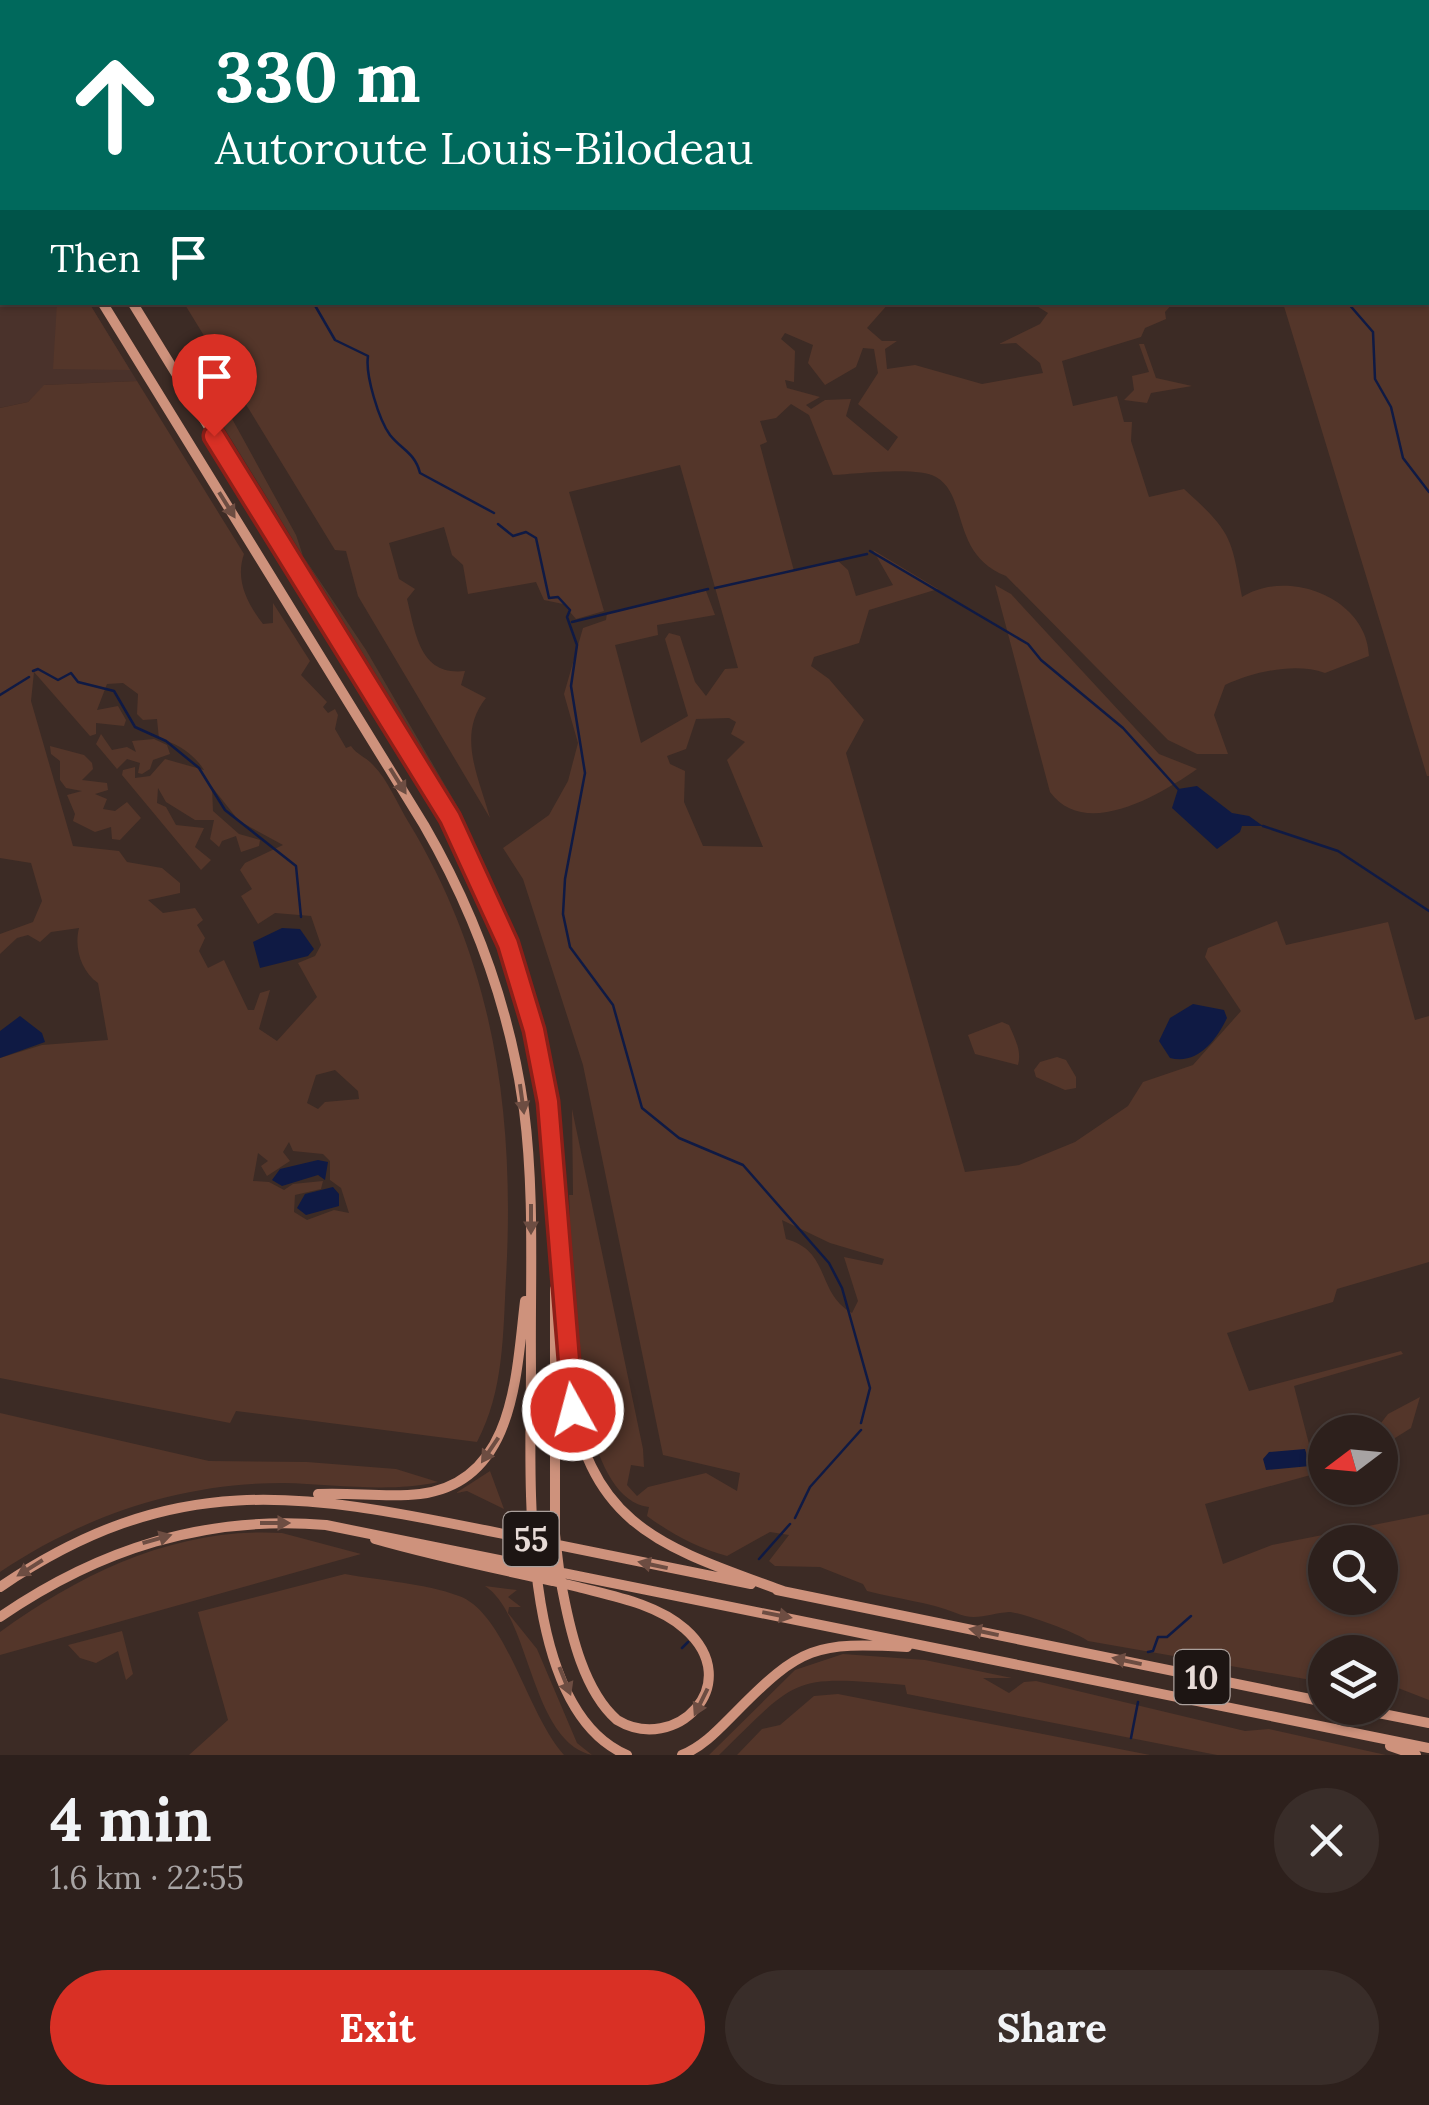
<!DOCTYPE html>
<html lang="en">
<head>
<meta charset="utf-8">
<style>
  body { margin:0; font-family:Lora,serif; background:#392d29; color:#f1f3f6; height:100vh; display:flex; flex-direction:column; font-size:38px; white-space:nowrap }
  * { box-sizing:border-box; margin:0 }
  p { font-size:32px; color:#a7a3a3 }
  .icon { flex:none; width:55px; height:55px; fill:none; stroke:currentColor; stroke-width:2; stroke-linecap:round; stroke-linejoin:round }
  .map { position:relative; height:1755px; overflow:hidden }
  .details { display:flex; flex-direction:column; background:#2d201c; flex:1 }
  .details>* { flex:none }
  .top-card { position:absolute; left:0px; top:0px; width:1430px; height:305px; box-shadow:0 2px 8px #0004,0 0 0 2px #483e3b; background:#00695c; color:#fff; overflow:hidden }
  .needle { width:65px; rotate:254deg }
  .tools { position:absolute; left:1308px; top:1415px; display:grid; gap:20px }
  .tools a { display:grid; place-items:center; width:90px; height:90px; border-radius:50%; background:#2d201c; box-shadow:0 2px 8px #0004,0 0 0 2px #483e3b; font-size:50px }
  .pin { position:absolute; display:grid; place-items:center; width:85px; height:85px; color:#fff; margin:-102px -42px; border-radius:50% 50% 50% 0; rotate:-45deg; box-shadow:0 0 10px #0007 }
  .pin .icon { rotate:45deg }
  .me { position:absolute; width:110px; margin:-55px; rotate:353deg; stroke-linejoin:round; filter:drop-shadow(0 0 8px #0008) }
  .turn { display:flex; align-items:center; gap:35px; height:210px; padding:0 50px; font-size:45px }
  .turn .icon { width:130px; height:130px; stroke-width:2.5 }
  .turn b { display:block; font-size:70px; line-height:85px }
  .then { display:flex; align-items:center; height:95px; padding:0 50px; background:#0003; gap:20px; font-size:38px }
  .round { display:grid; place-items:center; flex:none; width:105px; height:105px; border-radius:52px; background:#392d29 }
  .head { display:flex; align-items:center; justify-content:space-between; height:170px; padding:0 50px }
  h1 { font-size:60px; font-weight:800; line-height:75px }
  .action { display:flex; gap:20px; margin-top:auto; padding:20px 50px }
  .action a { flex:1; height:115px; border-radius:60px; background:#d93025; color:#fff; font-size:40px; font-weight:800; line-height:115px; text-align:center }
  .action a+a { background:#392d29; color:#f1f3f6 }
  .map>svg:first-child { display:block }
  .built { fill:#4a322b }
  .green { fill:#54362a; fill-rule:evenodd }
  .water { fill:#0f1a44 }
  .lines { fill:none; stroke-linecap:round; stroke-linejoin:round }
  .stream { stroke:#0f1a44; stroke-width:2.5 }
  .motorway { stroke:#ce927c; stroke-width:10 }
  .oneway { fill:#6d4d42 }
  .route-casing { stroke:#8d1f18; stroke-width:25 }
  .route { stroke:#d93025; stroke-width:18 }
  .labels { text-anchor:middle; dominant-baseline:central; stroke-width:10; stroke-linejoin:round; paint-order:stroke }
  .shield { fill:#1d1513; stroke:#aaa09c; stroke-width:2.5 }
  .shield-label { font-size:32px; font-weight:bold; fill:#e7dbd7 }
</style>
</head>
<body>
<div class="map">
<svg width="1429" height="1755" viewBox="0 0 1429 1755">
  <rect width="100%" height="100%" fill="#3c2b25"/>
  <!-- built -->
  <path class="built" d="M0,159L2,302L89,303L137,381L45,385L28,402L0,408Z"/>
  <!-- green -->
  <path class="green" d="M25,0H1429V173L1428,2Z
    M1429,265V776H1427L1283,303L1428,302Z
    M89,303L130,370L53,369L57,303Z
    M184,303H889L867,328L882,341H897L885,349L887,369L915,365L982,384L1043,373L1040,363L1016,343L999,344L1040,324L1048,313L1032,303H1173L1165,312L1166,319L1145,328L1141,337L1062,361L1073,406L1117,396L1124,422H1132L1131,441L1149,497L1184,489C1231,532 1231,535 1242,597C1288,568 1367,598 1369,656L1325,673C1295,662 1253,672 1225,685L1214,715L1228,754H1197L1168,740L1006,576C950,554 969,496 936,477C918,466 856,474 833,475L809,415L791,404L776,418L760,421L767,442L760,445L794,571L837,560L848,570L856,596L893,585L873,550L938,589L869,610L859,643L814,657L811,666L829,679L864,720L846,753L965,1172L1019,1165L1075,1142L1128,1106L1143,1082L1193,1065L1241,1011L1205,957L1208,948L1277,921L1286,945L1388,922L1415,1020L1429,1016V1262L1337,1289L1333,1302L1227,1333L1249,1391L1401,1351L1403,1354L1294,1386L1309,1444L1325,1453V1471L1205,1504L1223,1564L1272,1545L1429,1514V1700L1380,1681V1652H1325V1676L1316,1674L1311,1680L1088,1641C1080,1634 1021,1612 1009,1612C991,1613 975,1622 956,1613C929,1602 897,1599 867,1591L863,1584L820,1567L775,1566L769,1561L789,1535L770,1532L727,1556C698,1548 673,1535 647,1516L649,1507C568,1497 572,1257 569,1195H573L572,1109L643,1449L644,1467L631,1465L627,1485L637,1496L648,1487L706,1473L737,1491L740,1473L663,1455L583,1065L523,879L503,848L549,815L568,781L578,743L564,694L583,628L606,620L607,613L706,591L715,615L657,625L658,635L615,645L641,743L688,716L665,639L669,633L680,636L695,682L706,696L725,669L738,668L680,465L569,492L604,611L576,619L563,604L544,600L536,582L468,594L463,565L452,555L444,527L389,543L399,579L415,589L407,599C416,635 420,676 465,671L461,685L486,698C456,735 479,777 490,818L358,596L346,551L335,550ZM785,333L813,345L808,363L825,385L856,367L863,348L874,349L878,373L858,404L898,437L888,451L846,416L851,399L825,400L811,409L806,405L820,397L787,388L785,380L794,382L795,351L781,339ZM729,718L736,722L731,734L745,742L727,760L763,847L703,846L684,802L685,771L670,764L667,756L686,749L696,719ZM782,1220L830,1243L884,1259L882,1265L844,1257L858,1301L852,1313C816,1293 831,1251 786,1239ZM1325,1542H1380V1598H1325Z
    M1139,344H1144L1156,378L1192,386L1151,393L1147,403L1124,400L1134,390L1132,376L1149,372Z
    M137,381L244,554C235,580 247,603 263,624L273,623V603L310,661L301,675L327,702L323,707L328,713L335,709L338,715L335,729L346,748L351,746C357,755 366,757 373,765C388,780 398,805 409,823C495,965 515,1116 506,1278C503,1334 504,1391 477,1442L236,1411L230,1423L0,1378V1058L42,1045L108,1040L98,983C81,971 74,948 79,928L51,932L40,942L28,935L17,938L0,954V934L33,922L42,901L31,863L0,858V408L28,402L44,385ZM34,672L90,736L96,734V723L124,726L126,720L118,706L97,710L107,684L123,683L138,694L137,714L143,720L157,719L159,739C176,742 195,755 204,770L165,759L150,776L135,778V767L123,770L122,775L201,870L211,860L195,847L204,828L176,825L166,807L157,803L158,788L166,802L195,820H214L210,839L219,847L222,841L236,836L241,852L259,846L260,840L239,834L213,811L212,787L239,821L283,845L245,863L240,870L252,889L241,896L258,924L275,913L311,916L321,945L315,956L298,963L317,997L277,1041L259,1029L270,990L260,993L254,1010H248L224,960L208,968L199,951L205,938L197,925L203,920L195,908L163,913L148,900L180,893V883L162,868L127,862L119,851L73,846L31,701ZM335,1070L358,1091L359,1099L325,1102L318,1109L307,1103L316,1075ZM289,1142L293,1151L323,1154L330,1161V1180L341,1188L349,1213L334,1210L307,1220L294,1212L295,1195L321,1189L323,1181L293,1184L284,1190L269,1182L253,1181L258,1153L268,1161L261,1166L267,1176L290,1161L283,1152Z
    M215,405L225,406L296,535L303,556L366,650L463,816L213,410Z
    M995,585L1011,594L1159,754L1197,769C1160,795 1085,840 1050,792Z
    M101,734L112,750L127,747L136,752L132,741L154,739L167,745L170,754L153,760L150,769L142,774L138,773L140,763L127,759L117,769L96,744Z
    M50,746L84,755L92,763L93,769L82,780L107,783L108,790L95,794L107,799L103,809L115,811L127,802L141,818L120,840L112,839L111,827L95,832L73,821L75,814L67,795L82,791L66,788L60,780V761L51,754Z
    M1002,1022L1009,1025C1015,1039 1022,1051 1018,1065L975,1054L968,1035Z
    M1057,1057L1066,1060L1076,1077V1088L1065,1090L1036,1077L1034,1070L1040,1062Z
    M1420,1397L1411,1428L1395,1438L1392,1451L1380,1455V1432H1374L1388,1414Z
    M0,1413L209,1461L307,1462L396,1469L438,1482C389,1493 333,1484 283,1483C181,1483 85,1515 0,1572Z
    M490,1471L504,1509L467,1491L456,1493Z
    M282,1533L361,1554L0,1655V1632C83,1572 177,1527 282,1533Z
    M345,1574C382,1581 424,1583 459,1596C506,1613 527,1714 564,1755H189L228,1720L198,1612Z
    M485,1586L517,1590L508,1597L521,1607H509L508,1613L537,1649L577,1743L592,1755C530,1741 531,1616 485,1586Z
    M122,1631L133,1674L126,1680L118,1651L96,1663L80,1658L68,1645Z
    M843,1654L925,1660L1012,1678H983L1009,1693L1024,1682L1036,1681L1245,1731L1269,1729L1386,1755H1217L907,1694L905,1685C790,1675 799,1677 719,1755H709L795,1670Z
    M838,1694L1150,1755H737L762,1729L780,1725L814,1696Z"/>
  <!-- water -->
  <path class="water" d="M1197,786L1232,813L1249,816L1263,826H1242L1240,832L1217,849L1172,808L1178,789Z
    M282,928L300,929L314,949L308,956L260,968L253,942Z
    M1193,1004L1224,1010L1227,1018C1216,1041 1197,1065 1170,1058L1159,1041L1170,1018Z
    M20,1016L42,1033L45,1042L0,1058V1031Z
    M318,1160L328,1162L325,1180L318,1175L282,1186L272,1180L280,1169Z
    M333,1187L339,1194V1206L306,1215L297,1208L305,1194Z
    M1305,1449L1310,1466L1266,1470L1263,1459L1269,1452Z"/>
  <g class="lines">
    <!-- stream -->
    <path class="stream" d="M46,0V2
      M815,0L817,2
      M1428,252H1429
      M313,302L335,340L368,356C365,375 379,420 390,435C402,450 415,453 420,473L494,513
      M1347,302L1373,332L1375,379L1391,407L1403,458L1429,492
      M498,524L513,536L526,532L536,538L549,598L558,597L570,610L567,617L577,645L571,686L585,773L565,879L563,914L570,947L613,1005L642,1108L679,1138L743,1165L829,1263L842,1288L870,1388L861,1423
      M870,551L1028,644L1041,660L1123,728L1178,789
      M715,588L867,554
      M572,622L708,589
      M33,671L38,669L58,680L71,673L78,682L114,691L135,727L166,741L199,768L225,810L296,866L301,917
      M0,695L29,677
      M1263,826L1338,851L1429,911
      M795,1518L810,1487L861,1430
      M759,1559L790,1524
      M682,1648L688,1642
      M1148,1652L1153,1651L1158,1637H1167L1191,1616
      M1131,1738L1138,1702"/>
    <!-- motorway -->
    <path class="motorway" d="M0,88L2,93
      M0,136L2,140
      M102,302L424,825C475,913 510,1009 524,1110C535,1195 530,1282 531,1368C531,1467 516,1708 627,1755
      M132,302L449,818L498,917L529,1009L547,1096L569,1383C587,1527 663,1547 783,1591
      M318,1494C352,1492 386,1498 420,1494C515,1482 516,1375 525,1301
      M375,1539C434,1556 493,1568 553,1581L578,1587C613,1596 657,1604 685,1629C747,1684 675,1755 617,1720C584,1691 571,1634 563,1593C559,1574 557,1554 555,1534V1289
      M0,1587C173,1470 298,1492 489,1531C577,1549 664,1567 751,1584
      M777,1590L1325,1702
      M0,1617C99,1549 205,1515 326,1525L1429,1748
      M1353,1708L1429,1723
      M1390,1746L1416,1755
      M682,1755C704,1746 719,1729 736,1712C801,1646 815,1642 907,1647"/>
  </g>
  <!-- one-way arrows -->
  <defs><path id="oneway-solid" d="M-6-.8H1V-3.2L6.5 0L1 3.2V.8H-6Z" transform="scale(2.5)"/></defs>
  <g class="oneway">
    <use href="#oneway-solid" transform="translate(227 505) rotate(58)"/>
    <use href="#oneway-solid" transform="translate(398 781) rotate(58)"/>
    <use href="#oneway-solid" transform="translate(522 1099) rotate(82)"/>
    <use href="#oneway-solid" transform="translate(531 1219) rotate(90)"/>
    <use href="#oneway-solid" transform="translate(490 1450) rotate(124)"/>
    <use href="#oneway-solid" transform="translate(275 1523)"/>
    <use href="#oneway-solid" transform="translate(157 1539) rotate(-16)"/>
    <use href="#oneway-solid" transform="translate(653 1565) rotate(-168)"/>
    <use href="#oneway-solid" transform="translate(30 1568) rotate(148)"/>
    <use href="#oneway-solid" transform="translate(777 1615) rotate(11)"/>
    <use href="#oneway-solid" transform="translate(984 1632) rotate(-168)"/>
    <use href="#oneway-solid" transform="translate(1127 1661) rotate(-168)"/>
    <use href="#oneway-solid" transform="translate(565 1681) rotate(68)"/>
    <use href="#oneway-solid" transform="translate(701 1702) rotate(116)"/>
  </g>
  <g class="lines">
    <defs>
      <path id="route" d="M214,436L450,818L508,944L534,1030L548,1102L573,1410"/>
    </defs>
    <!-- route casing -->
    <use href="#route" class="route-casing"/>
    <!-- route -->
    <use href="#route" class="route"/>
  </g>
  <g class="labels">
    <!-- shield labels -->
    <g class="shield">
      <rect x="503.5" y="1512" width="55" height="54" rx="8"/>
      <rect x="1174.5" y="1650" width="55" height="54" rx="8"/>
    </g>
    <g class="shield-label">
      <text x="531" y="1539">55</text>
      <text x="1202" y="1677">10</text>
    </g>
  </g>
</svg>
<div class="tools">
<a><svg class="needle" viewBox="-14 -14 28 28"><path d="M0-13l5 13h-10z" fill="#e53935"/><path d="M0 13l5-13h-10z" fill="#a7a3a3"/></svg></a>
<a><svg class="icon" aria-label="search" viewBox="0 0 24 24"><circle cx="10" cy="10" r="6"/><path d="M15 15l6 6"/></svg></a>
<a><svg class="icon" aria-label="layers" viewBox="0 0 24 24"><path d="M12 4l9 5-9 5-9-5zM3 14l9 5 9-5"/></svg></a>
</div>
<div class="pin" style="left:214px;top:436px;background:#d93025"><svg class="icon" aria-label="arrive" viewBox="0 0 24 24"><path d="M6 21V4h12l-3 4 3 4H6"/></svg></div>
<svg class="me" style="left:573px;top:1410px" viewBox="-20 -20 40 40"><circle r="17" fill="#d93025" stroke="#fff" stroke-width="3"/><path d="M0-11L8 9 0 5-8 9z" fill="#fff"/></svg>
<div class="top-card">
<div class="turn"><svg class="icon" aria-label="ahead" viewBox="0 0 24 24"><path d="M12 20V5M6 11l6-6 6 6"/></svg><div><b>330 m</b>Autoroute Louis-Bilodeau</div></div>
<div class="then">Then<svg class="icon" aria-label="arrive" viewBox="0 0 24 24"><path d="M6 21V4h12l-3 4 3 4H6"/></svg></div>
</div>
</div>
<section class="details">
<div class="head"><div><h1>4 min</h1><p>1.6 km · 22:55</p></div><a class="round"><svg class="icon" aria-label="close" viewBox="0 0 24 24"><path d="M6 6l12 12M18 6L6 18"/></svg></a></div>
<div class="action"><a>Exit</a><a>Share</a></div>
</section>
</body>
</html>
